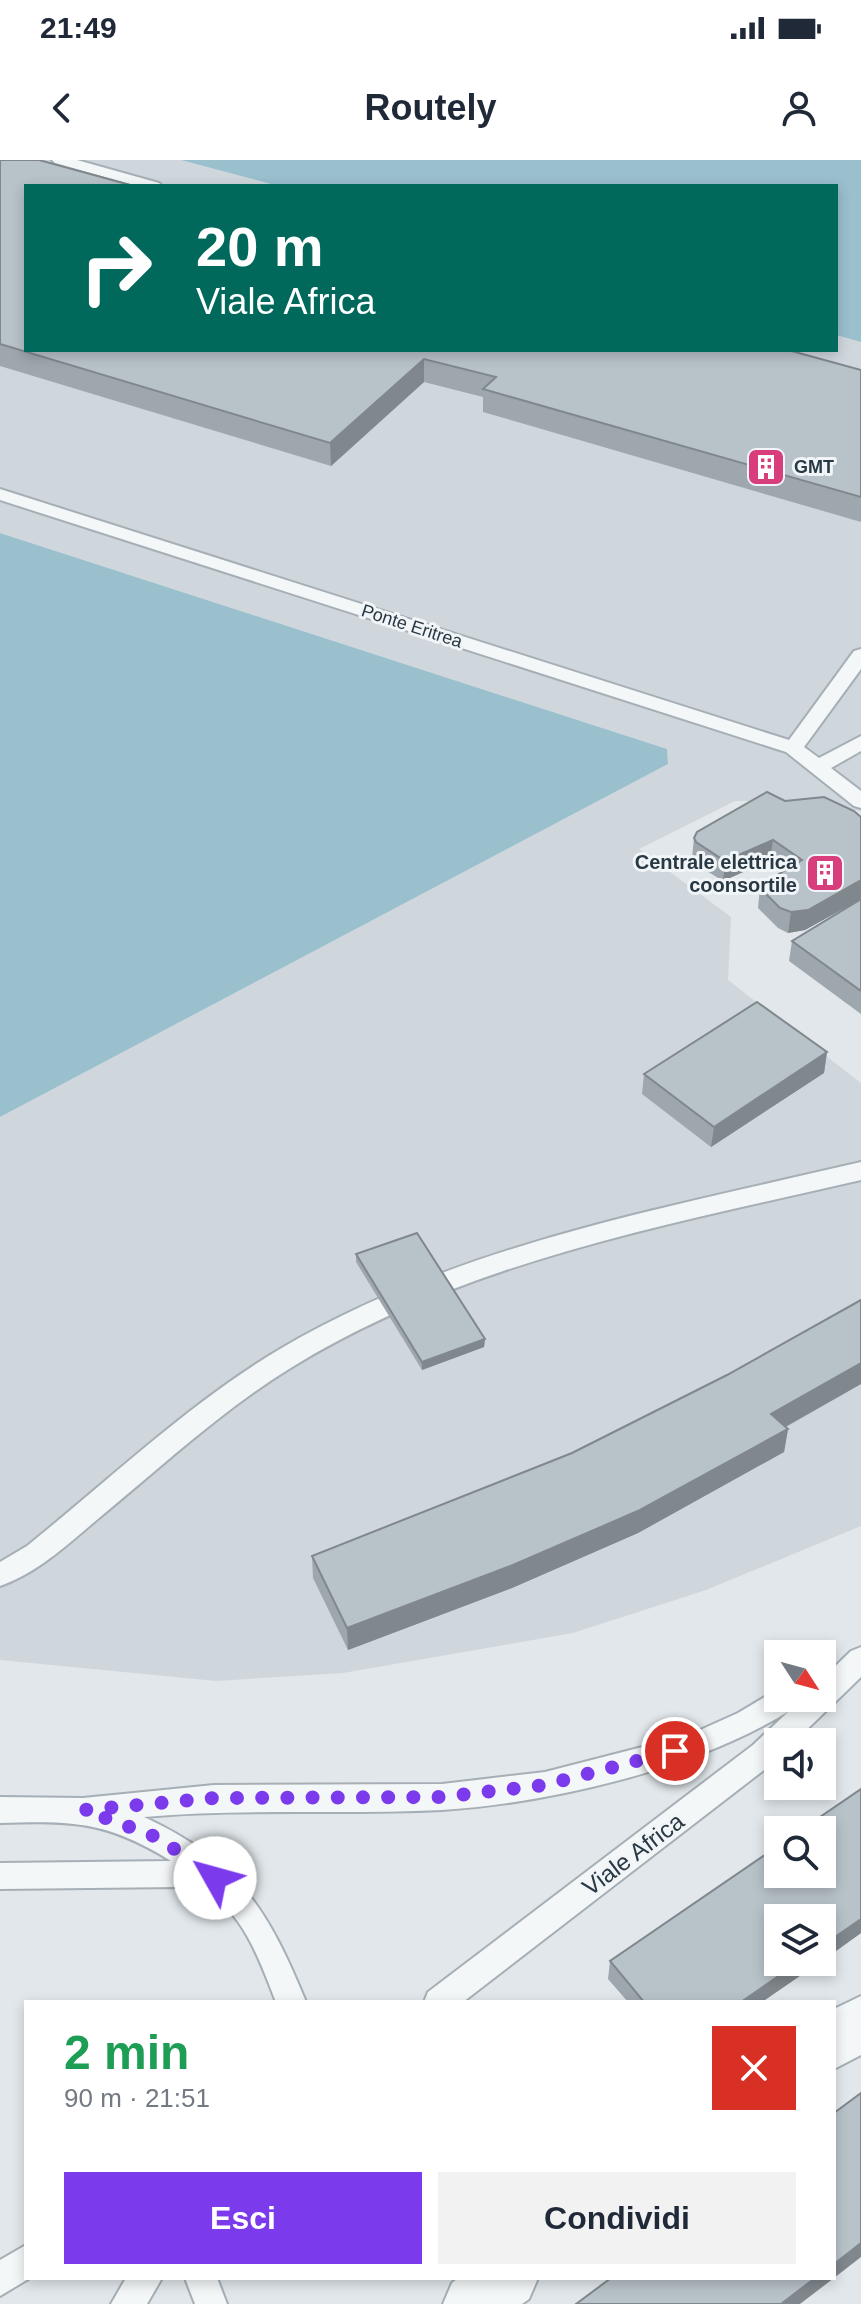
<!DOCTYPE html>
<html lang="it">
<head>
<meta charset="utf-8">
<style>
  body { margin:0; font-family:Helvetica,sans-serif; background:#f2f2f3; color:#1f2937; height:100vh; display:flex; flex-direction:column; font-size:30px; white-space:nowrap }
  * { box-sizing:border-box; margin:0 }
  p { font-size:26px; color:#747a83 }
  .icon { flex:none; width:44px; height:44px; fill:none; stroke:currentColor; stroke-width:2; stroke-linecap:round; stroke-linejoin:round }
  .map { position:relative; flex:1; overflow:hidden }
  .side { position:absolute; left:24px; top:1840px; width:812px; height:280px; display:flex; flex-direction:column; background:#fff; border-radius:0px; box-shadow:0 4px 12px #0003 }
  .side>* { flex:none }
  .top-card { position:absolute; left:24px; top:24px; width:814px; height:168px; border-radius:0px; box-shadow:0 4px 12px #0003; background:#00695c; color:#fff; overflow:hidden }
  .needle { width:52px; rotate:126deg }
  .buttons { position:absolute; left:764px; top:1480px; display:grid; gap:16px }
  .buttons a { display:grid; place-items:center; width:72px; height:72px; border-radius:0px; background:#fff; box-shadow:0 4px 12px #0003; font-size:40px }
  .pin { position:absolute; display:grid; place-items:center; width:68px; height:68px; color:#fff; margin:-34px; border:4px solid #fff; border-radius:50%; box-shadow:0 2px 8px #0007 }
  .me { position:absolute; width:88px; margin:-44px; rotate:308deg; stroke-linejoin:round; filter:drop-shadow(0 0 6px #0008) }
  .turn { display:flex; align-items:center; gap:28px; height:168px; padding:0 40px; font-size:36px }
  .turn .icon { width:104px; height:104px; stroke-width:2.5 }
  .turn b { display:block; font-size:56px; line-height:68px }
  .round { display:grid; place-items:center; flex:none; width:84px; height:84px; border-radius:0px; background:#f2f2f3 }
  .headline { display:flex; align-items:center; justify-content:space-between; height:136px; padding:0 40px }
  h1 { font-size:48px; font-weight:700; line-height:60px; color:#1e9e55 }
  .button { display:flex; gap:16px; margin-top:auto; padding:16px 40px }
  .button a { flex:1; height:92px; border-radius:0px; background:#7c3aed; color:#fff; font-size:32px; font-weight:700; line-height:92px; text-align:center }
  .button a+a { background:#f2f2f3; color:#1f2937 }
  .status { display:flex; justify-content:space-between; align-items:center; height:56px; padding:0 40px; background:#fff; direction:ltr }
  .status svg { height:22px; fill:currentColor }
  header { display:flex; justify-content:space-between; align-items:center; height:104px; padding:0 40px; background:#fff; font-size:36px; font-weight:700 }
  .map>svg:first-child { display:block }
  .built { fill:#cfd7dd }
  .water { fill:#9abfcd }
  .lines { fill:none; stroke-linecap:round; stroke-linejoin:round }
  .lane-casing { stroke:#a6afb6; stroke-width:4 }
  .street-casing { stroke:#a6afb6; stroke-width:4 }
  .lane { fill:#f4f7f8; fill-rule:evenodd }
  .street { fill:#f4f7f8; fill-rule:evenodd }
  .wall { fill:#9ea7ad }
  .shaded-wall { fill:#81888d }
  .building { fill:#b8c2c9; stroke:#81888d; stroke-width:2 }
  .route { stroke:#7c3aed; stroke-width:14; stroke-dasharray:0 25.2 }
  .labels { text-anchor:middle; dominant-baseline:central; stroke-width:6; stroke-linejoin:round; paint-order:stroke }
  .far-poi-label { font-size:18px; font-weight:bold; fill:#283944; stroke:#f1f5f8; text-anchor:start }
  .far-street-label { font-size:18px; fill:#283944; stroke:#f1f5f8 }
  .poi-label { font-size:20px; font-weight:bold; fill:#283944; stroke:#f1f5f8; text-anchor:end }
  .near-street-label { font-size:24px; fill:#283944; stroke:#f1f5f8 }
</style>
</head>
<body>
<div class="status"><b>21:49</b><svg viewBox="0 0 49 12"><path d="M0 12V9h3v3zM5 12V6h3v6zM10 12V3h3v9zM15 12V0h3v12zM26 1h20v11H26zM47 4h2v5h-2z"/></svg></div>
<header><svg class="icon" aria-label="back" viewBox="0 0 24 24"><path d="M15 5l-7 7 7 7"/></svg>Routely<svg class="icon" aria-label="person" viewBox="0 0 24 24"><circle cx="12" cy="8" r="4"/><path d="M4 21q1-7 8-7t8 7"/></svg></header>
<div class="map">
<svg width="861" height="2144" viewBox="0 0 861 2144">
  <rect width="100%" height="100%" fill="#e1e7eb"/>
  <!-- built -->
  <path class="built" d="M0,0H181L278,26H26V190H836V175L861,182V651L781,641H735L639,689L731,757L728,820L861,923V1366L706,1430L573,1473L343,1513L216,1521L0,1500V957L668,604L667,589L0,373Z"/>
  <!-- water -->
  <path class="water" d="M181,0H861V182L836,175V26H278Z
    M0,373L667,589L668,604L0,957Z"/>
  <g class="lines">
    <defs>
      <path id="lane" d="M52,0H77L159,23L162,26H137L55,3Z
        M0,329L789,580L854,491L861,489V509L804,587L819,598L861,576V591L831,608L861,631V648L854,646L786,592L0,340Z
        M861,1002V1020C667,1065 461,1102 289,1209C221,1251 161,1307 99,1358C69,1383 38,1413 0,1426V1402L27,1386C109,1320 189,1243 280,1189C456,1085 665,1048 861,1002Z
        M861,1487V1517L794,1582H778V1598L773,1603L463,1842H424L428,1832L753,1585L789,1551C697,1609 550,1643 442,1650C342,1655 243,1648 144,1657C239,1701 268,1750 306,1842H276C262,1807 247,1761 215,1738C205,1731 190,1729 178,1727L0,1729V1703L171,1701C106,1661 74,1661 0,1663V1637L83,1638L214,1625L442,1624L545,1612L689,1575L738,1553L778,1529V1538H800L798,1542L802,1538H822V1519L851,1491Z
        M26,2085V2118H30L0,2136V2100Z
        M126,2118H162L147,2144H111Z
        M185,2118H217L227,2144H195Z"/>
      <path id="street" d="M861,1836V1895L834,1909V1849Z
        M458,2118H538L529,2139L522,2144H443L452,2123Z"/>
    </defs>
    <!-- lane casing -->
    <use href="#lane" class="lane-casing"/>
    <!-- street casing -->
    <use href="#street" class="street-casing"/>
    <!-- lane -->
    <use href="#lane" class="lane"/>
    <!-- street -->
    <use href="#street" class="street"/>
  </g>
  <!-- wall -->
  <path class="wall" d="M0,0L26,26L861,210V362L483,252V237L424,222L331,306L0,206Z
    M785,641L861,657V854L789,801L792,781L860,739L805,770L788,773L778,768L758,748L760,728L785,710L770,700L723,721L694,703L692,698L694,678Z
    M827,892L824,913L711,987L642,934L644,914Z
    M356,1094L485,1179L484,1187L422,1210L356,1102Z
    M861,1140V1224L786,1267L788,1269L784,1292L638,1373L512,1428L348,1490L313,1418L312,1396L572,1293L727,1215Z
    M861,1629V1773L822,1801V1758H778V1802H820L762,1842H628L608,1819L610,1801L778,1686V1714H822V1670H801Z"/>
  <!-- shaded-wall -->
  <path class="shaded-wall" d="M424,199V222L331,306L330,283Z
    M773,680L770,700L723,721L725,701Z
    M861,720V739L805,770L788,773L791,752Z
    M827,892L824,913L711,987L714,967Z
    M485,1179L484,1187L422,1210V1202Z
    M861,1203V1224L767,1277L771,1254Z
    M788,1269L784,1292L638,1373L512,1428L348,1490L347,1468Z
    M861,1759V1773L822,1801V1786Z
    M799,1802H820L762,1842H741Z
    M861,2083V2097L834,2118V2104Z
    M815,2118H834L800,2144H781Z"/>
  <!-- building -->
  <path class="building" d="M0,0H39L134,26H26V190H788L861,210V337L483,229L496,217L424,199L330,283L0,184Z
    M767,632L785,641L824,637L854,651L861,657V720L808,750L791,752L780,748L760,728L764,723L802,700L773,680L725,701L696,682L694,678L697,672Z
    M861,739V831L792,781Z
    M757,842L827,892L714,967L644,914Z
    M417,1073L485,1179L422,1202L356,1094Z
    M861,1140V1203L771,1254L788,1269L640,1350L513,1405L347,1468L312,1396L572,1293L727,1215Z
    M861,1629V1759L822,1786V1758H778V1802H799L741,1842H644L610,1801L778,1686V1714H822V1670H801Z
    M861,1933V2083L834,2104V1953Z
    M611,2118H815L781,2144H576Z"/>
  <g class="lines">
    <!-- route -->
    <path class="route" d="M215,1718L159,1678L84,1650L214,1638L442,1637L545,1625L675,1591"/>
  </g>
  <!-- icons -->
  <defs>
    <symbol id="building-square" viewBox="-11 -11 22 22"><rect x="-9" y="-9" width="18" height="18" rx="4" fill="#d73e7b" stroke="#f1f5f8"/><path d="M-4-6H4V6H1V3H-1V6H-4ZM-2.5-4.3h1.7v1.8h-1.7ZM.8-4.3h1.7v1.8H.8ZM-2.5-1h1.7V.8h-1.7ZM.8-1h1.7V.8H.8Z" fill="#fff"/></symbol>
  </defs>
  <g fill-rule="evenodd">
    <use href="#building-square" x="744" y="285" width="44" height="44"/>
    <use href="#building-square" x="803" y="691" width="44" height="44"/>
  </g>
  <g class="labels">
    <!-- far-poi labels -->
    <g class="far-poi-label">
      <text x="794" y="307">GMT</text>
    </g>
    <!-- far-street labels -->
    <g class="far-street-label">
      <text transform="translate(412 466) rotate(18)">Ponte Eritrea</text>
    </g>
    <!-- poi labels -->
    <g class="poi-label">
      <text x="797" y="702">Centrale elettrica<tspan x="797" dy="23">coonsortile</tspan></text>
    </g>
    <!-- near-street labels -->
    <g class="near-street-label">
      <text transform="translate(633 1694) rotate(-37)">Viale Africa</text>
    </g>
  </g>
</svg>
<div class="buttons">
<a><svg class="needle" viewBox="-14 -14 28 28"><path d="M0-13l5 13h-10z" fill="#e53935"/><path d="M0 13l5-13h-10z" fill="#747a83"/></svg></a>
<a><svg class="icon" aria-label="sound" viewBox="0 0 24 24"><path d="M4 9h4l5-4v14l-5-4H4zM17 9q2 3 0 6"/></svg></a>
<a><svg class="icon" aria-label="search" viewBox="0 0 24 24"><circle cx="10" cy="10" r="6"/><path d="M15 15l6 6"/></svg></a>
<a><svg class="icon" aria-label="layers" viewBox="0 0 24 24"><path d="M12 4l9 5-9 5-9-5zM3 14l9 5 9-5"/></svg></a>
</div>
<div class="pin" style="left:675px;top:1591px;background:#d93025"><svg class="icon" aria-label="arrive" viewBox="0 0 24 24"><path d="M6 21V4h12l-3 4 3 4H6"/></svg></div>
<svg class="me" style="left:215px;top:1718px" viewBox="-20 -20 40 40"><circle r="19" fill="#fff"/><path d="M0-13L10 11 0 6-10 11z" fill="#7c3aed"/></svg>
<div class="top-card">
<div class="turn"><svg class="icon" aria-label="right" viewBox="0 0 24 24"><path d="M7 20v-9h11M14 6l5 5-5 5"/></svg><div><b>20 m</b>Viale Africa</div></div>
</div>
<section class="side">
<div class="headline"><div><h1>2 min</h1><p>90 m · 21:51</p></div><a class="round" style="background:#d93025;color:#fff"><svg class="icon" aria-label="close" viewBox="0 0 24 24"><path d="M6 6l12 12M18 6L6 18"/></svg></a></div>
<div class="button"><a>Esci</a><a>Condividi</a></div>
</section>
</div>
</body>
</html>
